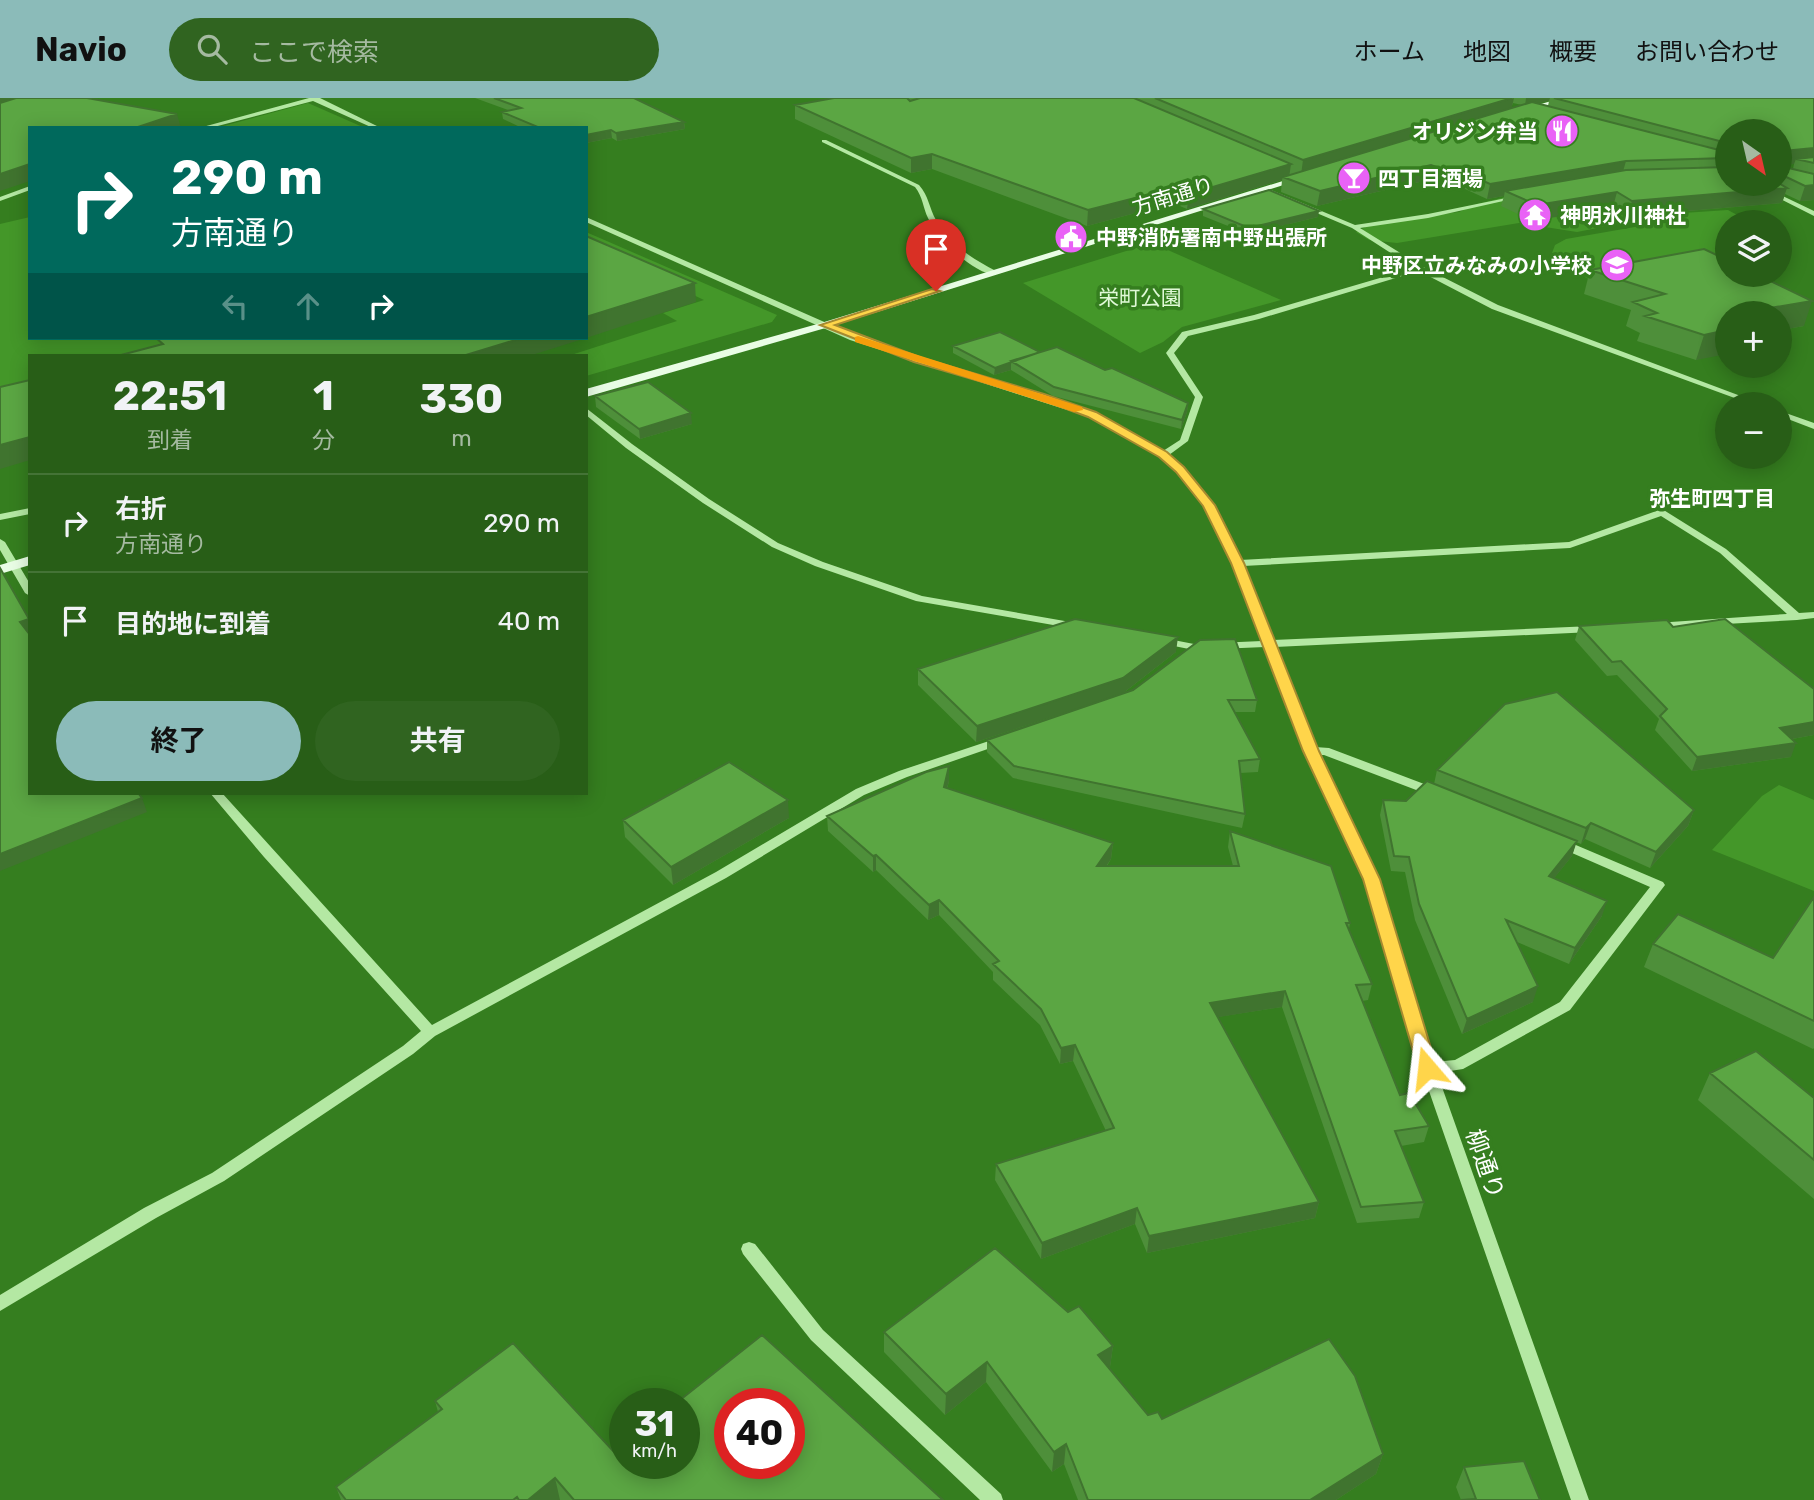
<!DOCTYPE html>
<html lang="ja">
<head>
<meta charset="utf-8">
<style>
  body { margin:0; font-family:Rubik,"Noto Sans JP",sans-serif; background:#306420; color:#f1f3f6; height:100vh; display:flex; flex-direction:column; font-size:26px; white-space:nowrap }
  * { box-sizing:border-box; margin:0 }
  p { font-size:23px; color:#a5baa1 }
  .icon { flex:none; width:38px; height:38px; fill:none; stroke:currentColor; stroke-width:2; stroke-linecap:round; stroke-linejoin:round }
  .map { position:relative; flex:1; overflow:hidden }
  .drawer { position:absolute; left:28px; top:256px; width:560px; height:441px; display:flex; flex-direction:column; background:#285e17; border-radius:0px; box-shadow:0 4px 18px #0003 }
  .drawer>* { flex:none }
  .top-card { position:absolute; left:28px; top:28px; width:560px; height:214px; border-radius:0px; box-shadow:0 4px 18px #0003; background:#00695c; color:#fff; overflow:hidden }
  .needle { width:46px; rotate:146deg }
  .tools { position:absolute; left:1715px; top:21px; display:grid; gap:14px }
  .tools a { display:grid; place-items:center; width:77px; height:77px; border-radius:50%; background:#285e17; box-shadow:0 4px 18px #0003; font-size:35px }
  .speed { position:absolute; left:609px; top:1290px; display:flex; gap:14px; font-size:35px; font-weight:700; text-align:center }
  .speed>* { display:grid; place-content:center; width:91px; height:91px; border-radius:50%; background:#285e17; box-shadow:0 4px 18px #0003; line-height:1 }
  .speed small { font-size:18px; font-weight:400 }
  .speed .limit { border:10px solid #d22; background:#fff; color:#111 }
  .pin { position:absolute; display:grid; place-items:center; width:60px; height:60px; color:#fff; margin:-72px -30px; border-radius:50% 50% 50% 0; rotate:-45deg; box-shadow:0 0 7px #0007 }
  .pin .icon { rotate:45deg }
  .me { position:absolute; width:77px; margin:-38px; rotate:343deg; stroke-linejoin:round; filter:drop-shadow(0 0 5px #0008) }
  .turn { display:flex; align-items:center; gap:24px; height:147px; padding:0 28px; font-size:32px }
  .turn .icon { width:91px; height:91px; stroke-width:2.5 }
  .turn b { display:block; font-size:49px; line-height:60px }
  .lanes { display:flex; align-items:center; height:66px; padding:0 28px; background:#0003; justify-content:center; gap:35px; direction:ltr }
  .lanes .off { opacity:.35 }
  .eta { display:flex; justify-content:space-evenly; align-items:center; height:119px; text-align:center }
  .eta b { font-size:42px; font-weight:700; line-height:49px }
  .button { display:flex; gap:14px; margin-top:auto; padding:14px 28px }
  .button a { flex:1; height:80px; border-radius:42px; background:#8bbbb9; color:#111; font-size:28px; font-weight:700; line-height:80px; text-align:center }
  .button a+a { background:#306420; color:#f1f3f6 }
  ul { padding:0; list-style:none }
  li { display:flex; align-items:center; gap:21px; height:98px; padding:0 28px; border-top:2px solid #447336 }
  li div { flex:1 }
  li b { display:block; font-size:26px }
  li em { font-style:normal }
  header { display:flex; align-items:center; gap:42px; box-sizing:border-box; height:98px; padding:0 35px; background:#8bbbb9; color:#111 }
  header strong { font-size:33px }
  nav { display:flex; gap:38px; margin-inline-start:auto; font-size:24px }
  .search { width:490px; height:63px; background:#306420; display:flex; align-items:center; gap:18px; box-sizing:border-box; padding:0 24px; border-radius:38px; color:#a5baa1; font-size:26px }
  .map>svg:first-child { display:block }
  .green { fill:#449729 }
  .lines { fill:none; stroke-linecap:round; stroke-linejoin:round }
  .minor { fill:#b4e8a3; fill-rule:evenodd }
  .major { fill:#e9fde5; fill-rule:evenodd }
  .wall { fill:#4e8f3a; fill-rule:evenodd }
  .shaded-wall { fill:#40742f }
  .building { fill:#5ba643; stroke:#40742f; stroke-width:2; fill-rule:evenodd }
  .route { fill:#ffd54a; stroke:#a68a30; stroke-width:2 }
  .slow { fill:#f59e0b }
  .labels { text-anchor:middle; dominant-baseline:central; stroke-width:7; stroke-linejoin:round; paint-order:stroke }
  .far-poi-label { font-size:21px; font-weight:bold; fill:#fff; stroke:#357e1f; text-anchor:start }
  .far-street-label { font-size:21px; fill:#fff; stroke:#357e1f }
  .far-park-label { font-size:21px; fill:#e0f9d7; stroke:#357e1f }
  .far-neighbourhood-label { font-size:21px; font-weight:bold; fill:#fff; stroke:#357e1f }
  .street-label { font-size:24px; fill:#fff; stroke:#357e1f }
</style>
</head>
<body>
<header>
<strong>Navio</strong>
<div class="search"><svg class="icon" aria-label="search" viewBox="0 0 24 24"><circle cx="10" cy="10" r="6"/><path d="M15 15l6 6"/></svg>ここで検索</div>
<nav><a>ホーム</a><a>地図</a><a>概要</a><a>お問い合わせ</a></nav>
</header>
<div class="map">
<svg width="1814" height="1402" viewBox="0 0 1814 1402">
  <rect width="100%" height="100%" fill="#357e1f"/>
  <!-- green -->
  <path class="green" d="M308,5L365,30H216Z
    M1518,96L1585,97L1627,119L1623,125L1577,134L1519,125L1397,145L1369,142L1356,134L1375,124L1459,114L1477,106Z
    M1728,112L1750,124H1727V164L1599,187L1569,170L1552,155L1555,147L1566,141L1652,126L1638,118Z
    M30,119V240H184L120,257H30V282L0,290V126Z
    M586,134L777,217L772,224L586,278V257H571L677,223L663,215L704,202L586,146Z
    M1152,145L1281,202L1182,229L1163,244L1140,255L1023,185Z
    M1779,687L1814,702V793L1712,752L1762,698Z"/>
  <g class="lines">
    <!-- minor -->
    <path class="minor" d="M309,0H320L381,30H373L313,3L210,30H199Z
      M822,42H826L919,87C929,98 929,110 936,122C948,146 973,161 996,173V177C973,176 937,140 928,120C923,110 923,99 915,89L822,44Z
      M1751,86H1758L1814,113V118Z
      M30,88V92L0,103V99Z
      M1267,92H1271L1355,127L1428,116L1521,97V99L1428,120L1360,130L1423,169L1498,207L1762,306H1751L1492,211L1419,173L1259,221L1188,238L1174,255L1203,299L1188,343L1169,357C1206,388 1220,420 1240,462L1569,444L1662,411L1726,451L1799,515L1814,514V520L1797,522L1652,530L1651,528L1656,525L1787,516L1720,455L1661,418L1570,450L1243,468L1273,542L1592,528L1597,531L1592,534L1275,549L1315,649L1329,650L1440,692L1442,695L1440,698H1432L1324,657H1319L1379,781L1434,964L1455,962L1560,904L1650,789L1556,748L1554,745L1556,742H1564L1663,784L1665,787L1570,912L1463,971L1437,975L1589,1402H1571L1421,970L1365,781L1305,653L1265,549L1194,552L1159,545L1158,543L1163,540L1194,546L1262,543L1232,465L1205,408L1177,373L1160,359L1089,319L850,242L586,124V119L856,238L1095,315L1163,353L1180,342L1195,299L1166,255L1182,234L1254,217L1414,170L1352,130L1267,94Z
      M586,310L632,346L709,401L778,445L823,464L922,498L1076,525L1081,528L1076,531L916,503L815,468L772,449L703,405L626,350L586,317Z
      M1780,313L1814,325V331L1780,318Z
      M30,410V416L0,422V416Z
      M0,441L5,444L30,486V498L25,495L0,452Z
      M1001,639L1007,643L1005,645L907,679L864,697L726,780L435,938L413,956L224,1083L156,1120L0,1213V1197L144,1110L212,1075L403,948L421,933L264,759L210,695H222L432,927L716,774L856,691L899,673Z
      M749,1144L755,1146L823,1232L1001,1396L1003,1402H980L811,1242L743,1156L741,1151L743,1146Z"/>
    <!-- major -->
    <path class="major" d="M1562,0H1575L1520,15L1516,13Z
      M1299,78L1306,80L829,229L586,299V291L821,225Z
      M30,458V467L0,476V467Z"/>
  </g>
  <!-- wall -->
  <path class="wall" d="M475,0H634L684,24L685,31L617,43L612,40L586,45V30H522L503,21L502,14L508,12Z
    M834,0H1814V102L1800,103L1785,96L1782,105L1627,118L1613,109L1533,123L1501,108L1504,98L1487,101L1465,91L1459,93L1428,82L1317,108L1281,94L1282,82L1187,111L1173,105L1087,128L932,71L911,75L795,21V7ZM1549,3L1548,8L1536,5ZM1513,5L1522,7L1511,10ZM1727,33H1780V86H1727ZM1794,66L1793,71L1784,69V67Z
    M1203,111L1318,119L1248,136L1203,118Z
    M1590,172L1804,228L1781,232L1696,262L1637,243L1640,235L1626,228L1631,212L1584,196Z
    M953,248L1040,254L1105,272L1188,305L1187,314L1181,331L1053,298L1011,272L994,277L953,255Z
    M595,298L692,326L640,341L596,309Z
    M1579,528L1673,529L1814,637L1792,641L1791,659L1692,673L1655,632L1659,621L1617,577L1607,578L1575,542Z
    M1176,554L1122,596L976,644L918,587V571Z
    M1133,592L1257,602L1255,614H1235L1260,661L1258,674L1240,675L1245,716L1242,730L1013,680L987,654V642Z
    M949,668V683L947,691L1113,745L1111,761L1107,768H1233L1228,749L1230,733L1350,825L1349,831L1372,886L1368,902L1362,903L1400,997L1429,1028L1424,1044L1401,1048L1424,1104L1419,1120L1357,1125L1282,909L1217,919L1319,1104L1315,1120L1147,1155L1135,1126L1041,1161L995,1082L996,1066L1106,1033L1073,963L1060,966L1040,927L993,882V874L939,817L928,822L876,772L873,774L828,733L827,718Z
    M1437,672L1694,712L1688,728L1650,770L1585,741L1581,746L1576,744L1572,758L1554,780L1602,818L1569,866L1517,844L1533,904L1462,936L1415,822L1405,774L1391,773L1380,717L1383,702L1406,703L1434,686Z
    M789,720L673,787L625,739L623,722Z
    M1814,799V950L1813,951L1644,869L1653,846L1773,860Z
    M1710,975L1814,1000V1101L1698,1002Z
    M1068,1214L1113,1248L1110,1269L1109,1270L1148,1317L1162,1321L1383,1356L1376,1376L1336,1402H1078L1064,1366L1052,1374L986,1284L945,1317L884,1254V1234Z
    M435,1303L614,1354L943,1402H341L336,1389L438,1314Z
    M1464,1369L1540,1402H1461L1456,1389Z"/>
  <!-- shaded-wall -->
  <path class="shaded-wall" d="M0,0H46L0,12Z
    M1514,0L1511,13L1301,77L1303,62Z
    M1526,0H1550L1549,3L1525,8Z
    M177,16L181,30H135Z
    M684,24L685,31L617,43L616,35Z
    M611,32L612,40L586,45V37Z
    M1814,50V64L1796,61L1794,66L1780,67L1784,53Z
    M932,56V71L911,75V60Z
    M1626,63L1622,77L1505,93L1504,98L1487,101L1490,86Z
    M30,66V83L0,93V76Z
    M1291,66L1289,80L1283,79L1282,82L1187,111L1189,96Z
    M1431,67L1428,82L1317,108L1320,93Z
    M1468,76L1465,91L1459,93L1462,78Z
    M1814,87V102L1800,103L1805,88Z
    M1174,90L1173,105L1087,128L1088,112Z
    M1787,90L1782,105L1627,118L1632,103Z
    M1617,94L1613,109L1533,123L1537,107Z
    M1319,113L1318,119L1248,136L1249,130Z
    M695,185L696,204L586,240V219Z
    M1812,203L1804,228L1781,232L1780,235V215H1763L1764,211Z
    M1727,232V256L1696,262L1704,237Z
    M522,240H586L532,257H466Z
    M1011,265V272L994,277L995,270Z
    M1188,305L1187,314L1181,331L1182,322Z
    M691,315L692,326L640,341L639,331Z
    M30,339V362L0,371V347Z
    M29,521L30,535L25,537L20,524Z
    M1178,539L1176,554L1122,596L976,644L977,628Z
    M1814,624V637L1775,644L1780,630Z
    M1796,645L1791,659L1692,673L1697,659Z
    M949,668V683L943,705L944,689Z
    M142,700L147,714L0,773V756Z
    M788,702L789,720L673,787L671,769Z
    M1694,712L1688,728L1650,770L1656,754Z
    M1591,725L1585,741L1581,746L1586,730Z
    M1577,743L1572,758L1544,793L1549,778Z
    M1113,745L1111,761L1096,783L1097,768Z
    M876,757V772L873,774V758Z
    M939,802V817L928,822L929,807Z
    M1607,803L1602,818L1569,866L1575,850Z
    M1538,888L1533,904L1462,936L1467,921Z
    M1285,893L1282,909L1207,921L1210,905Z
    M1075,947L1073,963L1060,966L1061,950Z
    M1319,1104L1315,1120L1147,1155L1149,1138Z
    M1137,1110L1135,1126L1041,1161L1042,1145Z
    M1113,1248L1110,1269L1096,1278L1098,1257Z
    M987,1264L986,1284L945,1317L946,1296Z
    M1066,1346L1064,1366L1052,1374L1054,1354Z
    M1383,1356L1376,1376L1336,1402H1310Z
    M555,1380L560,1402H528Z"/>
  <!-- building -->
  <path class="building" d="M16,0H87L177,16L135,30H30V66L0,76V5Z
    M494,0H634L684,24L616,35L611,32L586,37V30H540L502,14L521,10Z
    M834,0H907L910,3L920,0H1134L1291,66L1189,96L1174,90L1088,112L932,56L911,60L795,7Z
    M1155,0H1512L1303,62Z
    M1554,0H1814V50L1784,53V69L1814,76V87L1805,88L1780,76V33H1727V45Z
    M1532,4L1727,54V60L1626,63L1490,86L1468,76L1462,78L1431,67L1320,93L1283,79Z
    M1814,59V65L1796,61Z
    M1727,69V86H1780L1787,90L1632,103L1617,94L1537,107L1505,93L1626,72Z
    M1269,92L1319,113L1249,130L1203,111Z
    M586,138L695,185L586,219Z
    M1704,151L1727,162V177H1758L1812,203L1764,211L1773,215H1727V232L1704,237L1645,218L1657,215L1633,204L1665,196L1590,172Z
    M1000,234L1040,254L995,270L953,248Z
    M156,240H522L466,257H121L163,246Z
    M1057,249L1105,272L1112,270L1188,305L1182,322L1054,289L1011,263Z
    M30,282V339L0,347V289Z
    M648,284L691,315L639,331L595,298Z
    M0,470L29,521L20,524L30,537V695H138L142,700L0,756Z
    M1075,521L1178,539L1123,580L977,628L918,571Z
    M1725,521L1814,591V624L1780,630L1796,645L1697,659L1660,618L1667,611L1621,563L1612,564L1579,528L1667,522L1673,529Z
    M1235,541L1257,602H1228L1260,661L1239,663L1245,716L1014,668L987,642L1133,592L1200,542Z
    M1557,594L1694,712L1656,754L1591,725L1586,730L1437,672L1505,606Z
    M729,664L788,702L671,769L623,722Z
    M949,668L944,689L1113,745L1097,768H1239L1230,733L1331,768L1350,825H1346L1372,886L1356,887L1400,997L1409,995L1429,1028L1395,1033L1424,1104L1361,1109L1285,893L1210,905L1319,1104L1149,1138L1137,1110L1042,1145L996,1066L1114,1030L1075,947L1061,950L1041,911L993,866L999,863L939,802L929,807L876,757L873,758L827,718L926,674Z
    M1427,683L1577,743L1549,778L1607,803L1575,850L1506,822L1538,888L1467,921L1419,806L1409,759L1394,758L1383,702L1406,703Z
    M1814,799V923L1653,846L1678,816L1773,860Z
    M1756,953L1814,1000V1062L1710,975Z
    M995,1150L1068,1214L1079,1208L1113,1248L1098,1257L1148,1317L1158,1314L1162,1321L1329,1241L1355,1278L1383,1356L1310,1402H1088L1066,1346L1054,1354L987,1264L946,1296L884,1234Z
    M762,1237L943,1402H574L555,1380L528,1402H519L517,1399L513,1402H346L336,1389L442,1311L435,1303L513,1245L614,1354L625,1346V1365H684V1306H675ZM730,1306H789V1365H730Z
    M1524,1363L1540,1402H1461L1476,1401L1464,1369Z"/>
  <!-- route -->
  <path class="route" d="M932,191L940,193L835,227L922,260L1044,296L1096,314L1167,354L1184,369L1215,407L1244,465L1319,653L1380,781L1437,970L1434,975H1421L1418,970L1363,781L1303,653L1231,465L1203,408L1176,374L1159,359L1088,319L1037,300L914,264L820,227Z"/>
  <!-- slow -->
  <path class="slow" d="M858,238L1082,309L1083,312L1074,314L855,244V239Z"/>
  <!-- icons -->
  <defs>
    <symbol id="restaurant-disc" viewBox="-11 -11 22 22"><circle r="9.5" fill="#e962f6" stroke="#357e1f"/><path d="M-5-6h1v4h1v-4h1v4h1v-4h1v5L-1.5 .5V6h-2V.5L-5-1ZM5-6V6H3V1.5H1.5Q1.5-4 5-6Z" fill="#fff"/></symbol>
    <symbol id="bar-disc" viewBox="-11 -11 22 22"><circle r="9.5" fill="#e962f6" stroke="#357e1f"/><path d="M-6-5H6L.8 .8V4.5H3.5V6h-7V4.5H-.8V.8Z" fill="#fff"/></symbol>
    <symbol id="temple-disc" viewBox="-11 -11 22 22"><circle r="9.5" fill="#e962f6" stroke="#357e1f"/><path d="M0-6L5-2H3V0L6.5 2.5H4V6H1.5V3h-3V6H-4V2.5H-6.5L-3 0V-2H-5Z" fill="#fff"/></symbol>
    <symbol id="civic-disc" viewBox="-11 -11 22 22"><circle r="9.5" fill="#e962f6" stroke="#357e1f"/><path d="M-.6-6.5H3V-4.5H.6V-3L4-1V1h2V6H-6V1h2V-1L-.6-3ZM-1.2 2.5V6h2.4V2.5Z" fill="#fff"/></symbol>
    <symbol id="school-disc" viewBox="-11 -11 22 22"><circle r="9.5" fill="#e962f6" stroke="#357e1f"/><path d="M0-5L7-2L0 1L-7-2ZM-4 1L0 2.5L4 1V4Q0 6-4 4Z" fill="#fff"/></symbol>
  </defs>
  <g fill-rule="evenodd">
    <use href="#restaurant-disc" x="1543" y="14" width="38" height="38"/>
    <use href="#bar-disc" x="1335" y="61" width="38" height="38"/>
    <use href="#temple-disc" x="1516" y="98" width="38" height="38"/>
    <use href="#civic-disc" x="1052" y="120" width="38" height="38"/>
    <use href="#school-disc" x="1598" y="148" width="38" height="38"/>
  </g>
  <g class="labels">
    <!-- far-poi labels -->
    <g class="far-poi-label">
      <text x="1538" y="33" text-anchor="end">オリジン弁当</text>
      <text x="1378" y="80">四丁目酒場</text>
      <text x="1560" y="117">神明氷川神社</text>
      <text x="1096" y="139">中野消防署南中野出張所</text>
      <text x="1592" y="167" text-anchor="end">中野区立みなみの小学校</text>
    </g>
    <!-- far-street labels -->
    <g class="far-street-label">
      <text transform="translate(1173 98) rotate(-17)">方南通り</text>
    </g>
    <!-- far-park labels -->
    <g class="far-park-label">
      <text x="1140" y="199">栄町公園</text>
    </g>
    <!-- far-neighbourhood labels -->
    <g class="far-neighbourhood-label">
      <text x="1712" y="400">弥生町四丁目</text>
    </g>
    <!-- street labels -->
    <g class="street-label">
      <text transform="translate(1485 1066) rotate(71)">柳通り</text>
    </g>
  </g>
</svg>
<div class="tools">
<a><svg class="needle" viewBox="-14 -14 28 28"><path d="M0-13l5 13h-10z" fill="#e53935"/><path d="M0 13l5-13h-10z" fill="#a5baa1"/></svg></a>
<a><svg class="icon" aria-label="layers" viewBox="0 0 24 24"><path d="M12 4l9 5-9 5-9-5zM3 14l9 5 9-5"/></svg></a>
<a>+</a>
<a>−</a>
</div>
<div class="speed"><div>31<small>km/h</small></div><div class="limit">40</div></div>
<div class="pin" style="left:936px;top:193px;background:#d93025"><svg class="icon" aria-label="arrive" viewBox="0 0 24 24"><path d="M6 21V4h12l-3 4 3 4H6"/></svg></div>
<svg class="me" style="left:1427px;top:970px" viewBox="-20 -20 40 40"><path d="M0-17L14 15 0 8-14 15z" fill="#ffd54a" stroke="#fff" stroke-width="4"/></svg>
<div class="top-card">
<div class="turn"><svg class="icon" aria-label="right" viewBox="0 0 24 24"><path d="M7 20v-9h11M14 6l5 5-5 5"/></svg><div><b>290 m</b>方南通り</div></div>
<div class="lanes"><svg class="icon off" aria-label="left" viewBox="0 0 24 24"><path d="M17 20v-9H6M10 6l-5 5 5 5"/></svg><svg class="icon off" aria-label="ahead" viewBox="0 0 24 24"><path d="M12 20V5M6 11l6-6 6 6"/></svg><svg class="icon" aria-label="right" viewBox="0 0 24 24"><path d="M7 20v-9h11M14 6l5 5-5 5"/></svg></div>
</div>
<section class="drawer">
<div class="eta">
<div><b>22:51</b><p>到着</p></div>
<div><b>1</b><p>分</p></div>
<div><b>330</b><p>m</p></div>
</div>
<ul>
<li><svg class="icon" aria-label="right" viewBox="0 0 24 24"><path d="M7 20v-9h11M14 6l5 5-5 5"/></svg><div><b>右折</b><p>方南通り</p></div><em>290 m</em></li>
<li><svg class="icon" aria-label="arrive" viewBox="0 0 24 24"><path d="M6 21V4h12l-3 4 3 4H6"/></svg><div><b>目的地に到着</b></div><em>40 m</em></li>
</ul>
<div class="button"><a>終了</a><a>共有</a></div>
</section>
</div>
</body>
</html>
